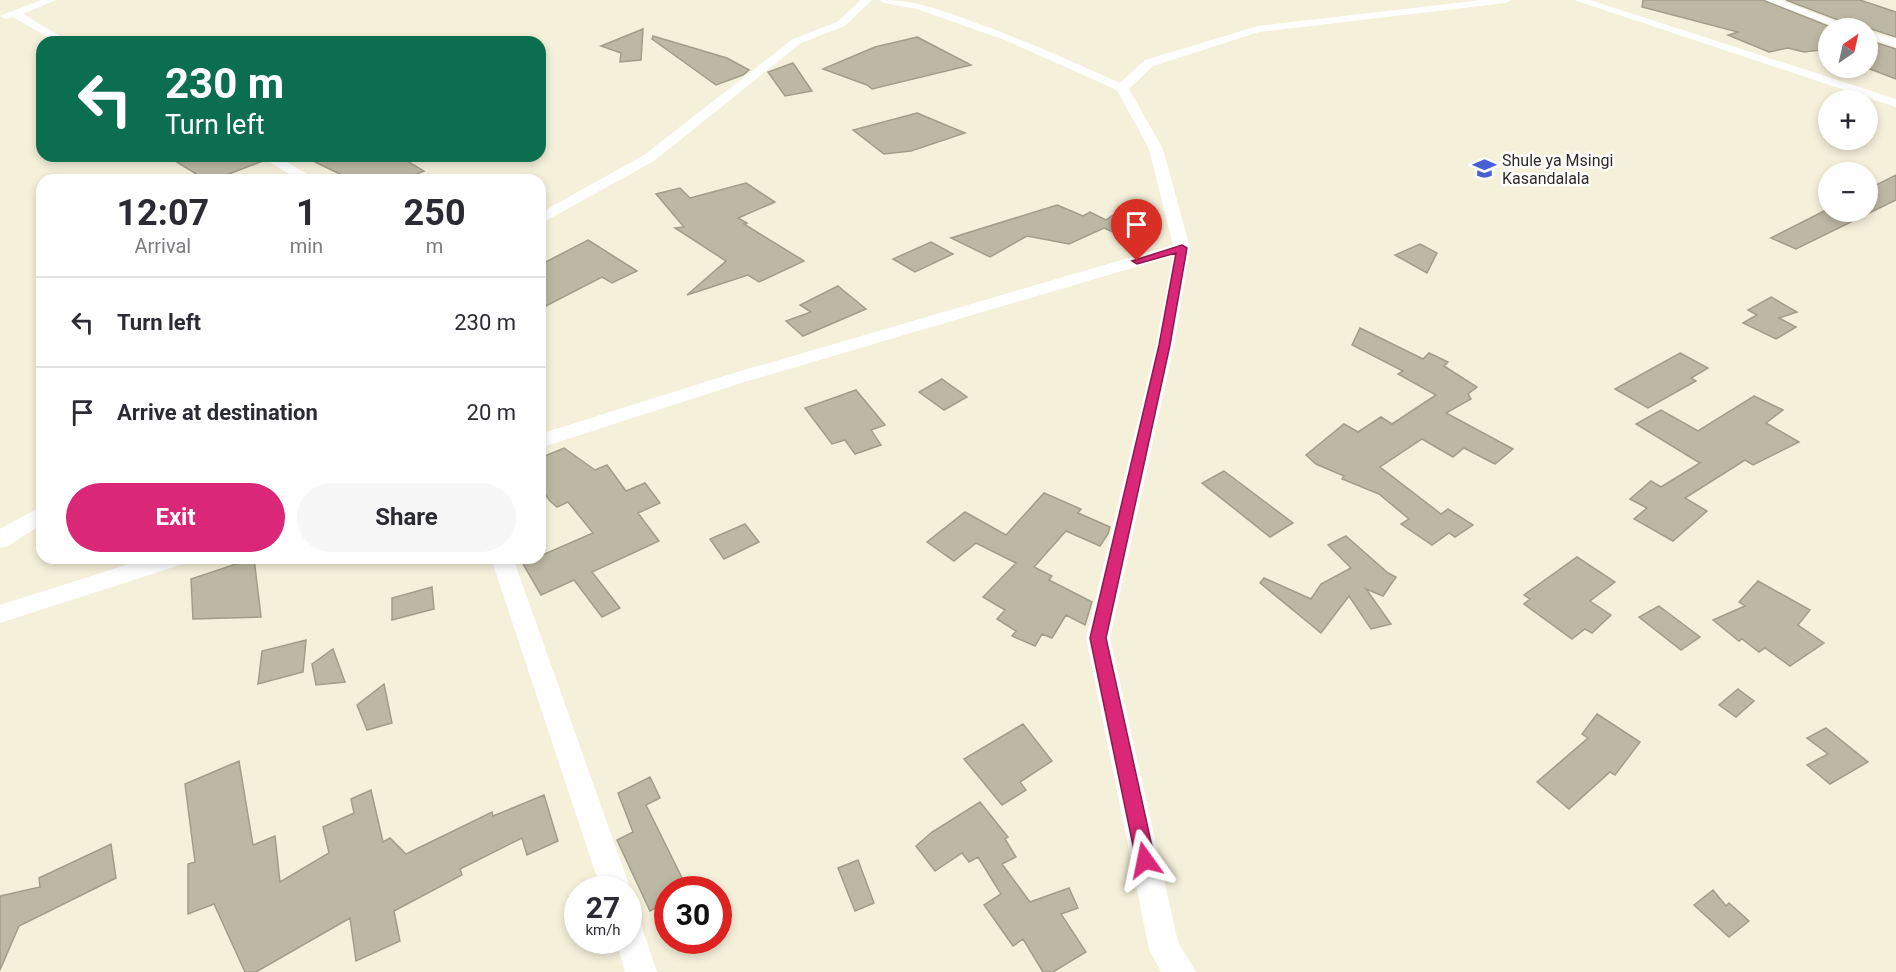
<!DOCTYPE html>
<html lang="en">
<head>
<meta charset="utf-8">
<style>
  body { margin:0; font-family:Roboto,sans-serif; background:#f7f7f7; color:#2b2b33; height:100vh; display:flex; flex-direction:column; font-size:22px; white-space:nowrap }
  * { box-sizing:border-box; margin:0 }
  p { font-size:20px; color:#7c7c81 }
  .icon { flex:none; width:33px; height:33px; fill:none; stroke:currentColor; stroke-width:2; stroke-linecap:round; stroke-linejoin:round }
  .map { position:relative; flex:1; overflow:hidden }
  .panel { position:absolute; left:36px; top:174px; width:510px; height:390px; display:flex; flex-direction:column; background:#fff; border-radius:18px; box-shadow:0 3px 9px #0003 }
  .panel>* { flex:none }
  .hud { position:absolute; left:36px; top:36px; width:510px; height:126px; border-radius:18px; box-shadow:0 3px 9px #0003; background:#0b6e4f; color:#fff; overflow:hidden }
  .needle { width:39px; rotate:34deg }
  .fabs { position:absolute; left:1818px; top:18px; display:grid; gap:12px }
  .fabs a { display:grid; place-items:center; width:60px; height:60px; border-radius:50%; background:#fff; box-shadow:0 3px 9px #0003; font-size:30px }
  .speed { position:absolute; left:564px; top:876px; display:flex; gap:12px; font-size:30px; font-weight:700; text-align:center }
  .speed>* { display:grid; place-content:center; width:78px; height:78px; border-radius:50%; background:#fff; box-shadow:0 3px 9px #0003; line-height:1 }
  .speed small { font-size:15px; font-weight:400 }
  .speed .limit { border:9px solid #d22; background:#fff; color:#111 }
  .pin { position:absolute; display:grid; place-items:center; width:51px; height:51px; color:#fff; margin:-62px -26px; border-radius:50% 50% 50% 0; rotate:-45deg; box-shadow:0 0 6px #0007 }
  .pin .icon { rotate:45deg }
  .me { position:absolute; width:66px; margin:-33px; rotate:348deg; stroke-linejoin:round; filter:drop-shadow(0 0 4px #0008) }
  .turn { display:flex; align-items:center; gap:21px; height:126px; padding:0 30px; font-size:27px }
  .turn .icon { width:78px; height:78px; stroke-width:2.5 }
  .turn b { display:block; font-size:42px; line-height:51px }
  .eta { display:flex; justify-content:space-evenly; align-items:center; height:102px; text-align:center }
  .eta b { font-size:36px; font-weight:700; line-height:42px }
  .primary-button { display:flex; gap:12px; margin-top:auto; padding:12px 30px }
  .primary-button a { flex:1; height:69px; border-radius:36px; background:#db2777; color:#fff; font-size:24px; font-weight:700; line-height:69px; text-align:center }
  .primary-button a+a { background:#f7f7f7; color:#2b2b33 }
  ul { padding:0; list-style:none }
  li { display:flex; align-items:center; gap:18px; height:90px; padding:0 30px; border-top:2px solid #e1e1e2 }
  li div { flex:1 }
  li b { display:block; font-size:22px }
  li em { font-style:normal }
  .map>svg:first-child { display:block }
  .building { fill:#bdb8a3; stroke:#a29d89; stroke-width:1.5 }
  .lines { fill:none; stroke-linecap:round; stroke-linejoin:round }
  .minor { fill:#fff; fill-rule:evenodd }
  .route { fill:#db2777; stroke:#8e194d; stroke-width:1.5 }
  .labels { text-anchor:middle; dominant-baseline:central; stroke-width:5; stroke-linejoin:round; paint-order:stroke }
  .far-poi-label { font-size:16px; fill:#2d2b23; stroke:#fff; text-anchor:start }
</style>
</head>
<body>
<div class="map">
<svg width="1896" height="972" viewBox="0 0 1896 972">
  <rect width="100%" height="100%" fill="#f5f0da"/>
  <!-- building -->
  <path class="building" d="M1643,0H1763L1833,28H1828V52L1821,50L1804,52L1788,48L1769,52L1728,35L1738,32L1642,7Z
    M1786,0H1860L1896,12V37L1868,28H1855L1854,26Z
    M643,29L641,60L620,62L621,53L601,46Z
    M653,36L727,58L749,70L743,75L716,85L652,39Z
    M917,37L971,65L872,89L867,85L823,69L875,47Z
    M1868,40L1896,49V79L1867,68Z
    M793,63L812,91L785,96L768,72Z
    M917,113L965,133L911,151L884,154L853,130Z
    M167,156H258L263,161L213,180H206Z
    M303,156H399L424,171L402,180H352Z
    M1896,175V200L1796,249L1771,238L1828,209V212H1868V189Z
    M746,183L775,202L738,218L747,223L744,224L804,261L759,282L748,275L687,295L726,261L675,228L684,227L656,194L680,188L690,198Z
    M1057,205L1083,216L1090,212L1106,220L1119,211L1161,227L1143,245L1104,228L1069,244L1027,236L990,257L951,238Z
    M588,240L637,271L612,283L602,277L540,309V265Z
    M931,242L953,254L915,272L893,259Z
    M1420,244L1437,253L1427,273L1395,255Z
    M838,286L866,309L803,336L786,321L811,312L800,305Z
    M1771,297L1797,312L1779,318L1796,327L1776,339L1743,323L1757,315L1748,310Z
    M1360,328L1423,359L1429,353L1448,362L1444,366L1477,387L1468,394L1471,399L1446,413L1513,449L1495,464L1464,448L1453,457L1422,439L1380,467L1441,514L1448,509L1473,525L1455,537L1449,533L1432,545L1401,524L1409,519L1379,494L1342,479L1344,476L1316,464L1306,455L1344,424L1358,432L1381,417L1392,424L1436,395L1398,374L1403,371L1352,345Z
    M1680,353L1708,368L1691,378L1696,381L1648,408L1615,389Z
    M942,379L967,397L944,410L919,392Z
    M856,390L885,425L871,430L881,445L855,454L845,440L832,444L805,408Z
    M1754,396L1783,410L1766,423L1799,442L1753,465L1745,460L1685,498L1707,511L1673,541L1634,519L1647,508L1630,499L1651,481L1661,487L1700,463L1636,424L1661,410L1698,431Z
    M564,448L595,470L607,465L626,491L645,483L660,503L638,513L659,541L592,572L620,608L602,617L574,580L541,595L523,564L540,558V556L593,533L568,502L557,507L549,500L540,486V458Z
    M1224,471L1293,523L1270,537L1202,483Z
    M1044,493L1081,509L1078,513L1110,527L1108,534L1100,546L1066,531L1034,567L1052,576L1049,580L1092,602L1085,625L1066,615L1052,638L1042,634L1035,646L1012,636L1016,631L997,619L1005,610L983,597L1016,563L976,543L954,561L927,542L965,512L1006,535Z
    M745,524L759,542L724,559L710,539Z
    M1346,536L1388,573L1396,577L1383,596L1366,589L1391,624L1371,629L1349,596L1321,633L1260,583L1264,578L1311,599L1321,584L1351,568L1328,545Z
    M1577,557L1615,582L1590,601L1611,615L1592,633L1585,629L1572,639L1524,604L1530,599L1524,595Z
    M254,558L261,617L193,619L191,579Z
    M1758,581L1810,610L1798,625L1824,643L1790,666L1765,648L1759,652L1742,639L1739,641L1713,620L1745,606L1739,602Z
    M432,587L434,609L392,620V598Z
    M1659,606L1700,637L1681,650L1639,617Z
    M306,640L303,672L258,684L262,651Z
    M333,649L345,682L316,685L312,664Z
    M384,684L392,723L367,730L357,705Z
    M1738,689L1754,701L1736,717L1719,705Z
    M1597,714L1640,742L1615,775L1610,772L1569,809L1537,782L1588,738L1582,734Z
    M1023,724L1052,761L1020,782L1026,790L1002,805L964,759Z
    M1826,728L1868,762L1830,784L1807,765L1828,754L1807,738Z
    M239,761L253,845L275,836L280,882L329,853L323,827L354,813L351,799L371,790L383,842L390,838L406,854L492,812L493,816L544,795L558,841L527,855L522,838L460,869L462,875L394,911L400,941L356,961L350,918L256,972H245L214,904L188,914V864L195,862L185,784Z
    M650,777L660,798L646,805L688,890H668V902L650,911L617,840L633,832L618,793Z
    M980,802L1008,837L1005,839L1016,857L1002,864L1030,902L1069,888L1078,908L1061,914L1086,952L1053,972H1043L1023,939L1013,946L984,905L1001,894L978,857L969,862L962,853L935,871L916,846L932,832Z
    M111,844L116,878L19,926L0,970V896L40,887L39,878Z
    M858,860L874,903L855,911L838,868Z
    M1713,890L1726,906L1729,903L1749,921L1729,937L1694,905Z"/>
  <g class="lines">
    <!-- minor -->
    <path class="minor" d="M41,0H56L23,14L70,42H56L13,17L6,19L0,16Z
      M861,0H872L845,26L801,43L654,161L540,224V213L644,155L793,39L837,22Z
      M879,0C916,0 942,10 976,23C1025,40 1073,62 1120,83L1145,60L1258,26L1482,0H1511L1506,3L1259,32L1153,66L1129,89L1163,149L1190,248L1174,345L1110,638L1178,942L1196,972H1161L1149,949L1086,638L1156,345L1173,256L738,384L540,448V434L724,376L1173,245L1149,149L1117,90L1005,40L917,9L884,3Z
      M1574,0H1590L1896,99V107Z
      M1765,0H1780L1853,28H1838Z
      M1868,32L1896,39V47L1868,38Z
      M260,156H277L317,180H299Z
      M42,506V524L8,546L0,548V529Z
      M148,558H186L183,564L0,623V605Z
      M491,558H513L631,890L628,895V890H601Z
      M628,915L639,919L657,972H625L616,940H628Z"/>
  </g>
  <!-- route -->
  <path class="route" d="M1182,245L1187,248L1170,345L1106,638L1155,860L1152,867L1145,869L1139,867L1136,860L1090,638L1159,345L1176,253L1137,264L1132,261Z"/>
  <!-- icons -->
  <defs>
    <symbol id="school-bare" viewBox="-9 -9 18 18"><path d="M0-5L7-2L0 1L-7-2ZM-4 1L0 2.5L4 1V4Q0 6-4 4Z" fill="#4760d4" stroke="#fff" stroke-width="2.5" paint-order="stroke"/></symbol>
  </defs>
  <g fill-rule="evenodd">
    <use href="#school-bare" x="1468" y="152" width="33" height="33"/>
  </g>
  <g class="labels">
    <!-- far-poi labels -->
    <g class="far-poi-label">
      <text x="1502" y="160">Shule ya Msingi<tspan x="1502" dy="18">Kasandalala</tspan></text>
    </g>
  </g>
</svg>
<div class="fabs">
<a><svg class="needle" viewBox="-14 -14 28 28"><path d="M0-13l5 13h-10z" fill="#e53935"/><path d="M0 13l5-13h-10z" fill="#7c7c81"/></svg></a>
<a>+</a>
<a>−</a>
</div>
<div class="speed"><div>27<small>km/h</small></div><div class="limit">30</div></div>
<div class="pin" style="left:1137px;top:261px;background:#d93025"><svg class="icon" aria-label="arrive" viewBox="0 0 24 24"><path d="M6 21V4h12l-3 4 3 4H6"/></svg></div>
<svg class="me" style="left:1145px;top:860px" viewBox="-20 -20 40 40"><path d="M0-17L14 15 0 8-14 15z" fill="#db2777" stroke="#fff" stroke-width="4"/></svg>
<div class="hud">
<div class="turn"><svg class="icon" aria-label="left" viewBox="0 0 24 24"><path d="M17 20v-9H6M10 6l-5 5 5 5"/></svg><div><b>230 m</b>Turn left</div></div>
</div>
<section class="panel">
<div class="eta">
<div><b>12:07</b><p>Arrival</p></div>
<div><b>1</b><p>min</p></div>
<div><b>250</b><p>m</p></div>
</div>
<ul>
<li><svg class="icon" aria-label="left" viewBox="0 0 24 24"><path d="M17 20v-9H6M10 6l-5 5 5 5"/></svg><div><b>Turn left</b></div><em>230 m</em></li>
<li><svg class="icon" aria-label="arrive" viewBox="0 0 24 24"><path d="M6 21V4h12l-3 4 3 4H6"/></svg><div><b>Arrive at destination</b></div><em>20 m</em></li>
</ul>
<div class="primary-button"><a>Exit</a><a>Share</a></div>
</section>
</div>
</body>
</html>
